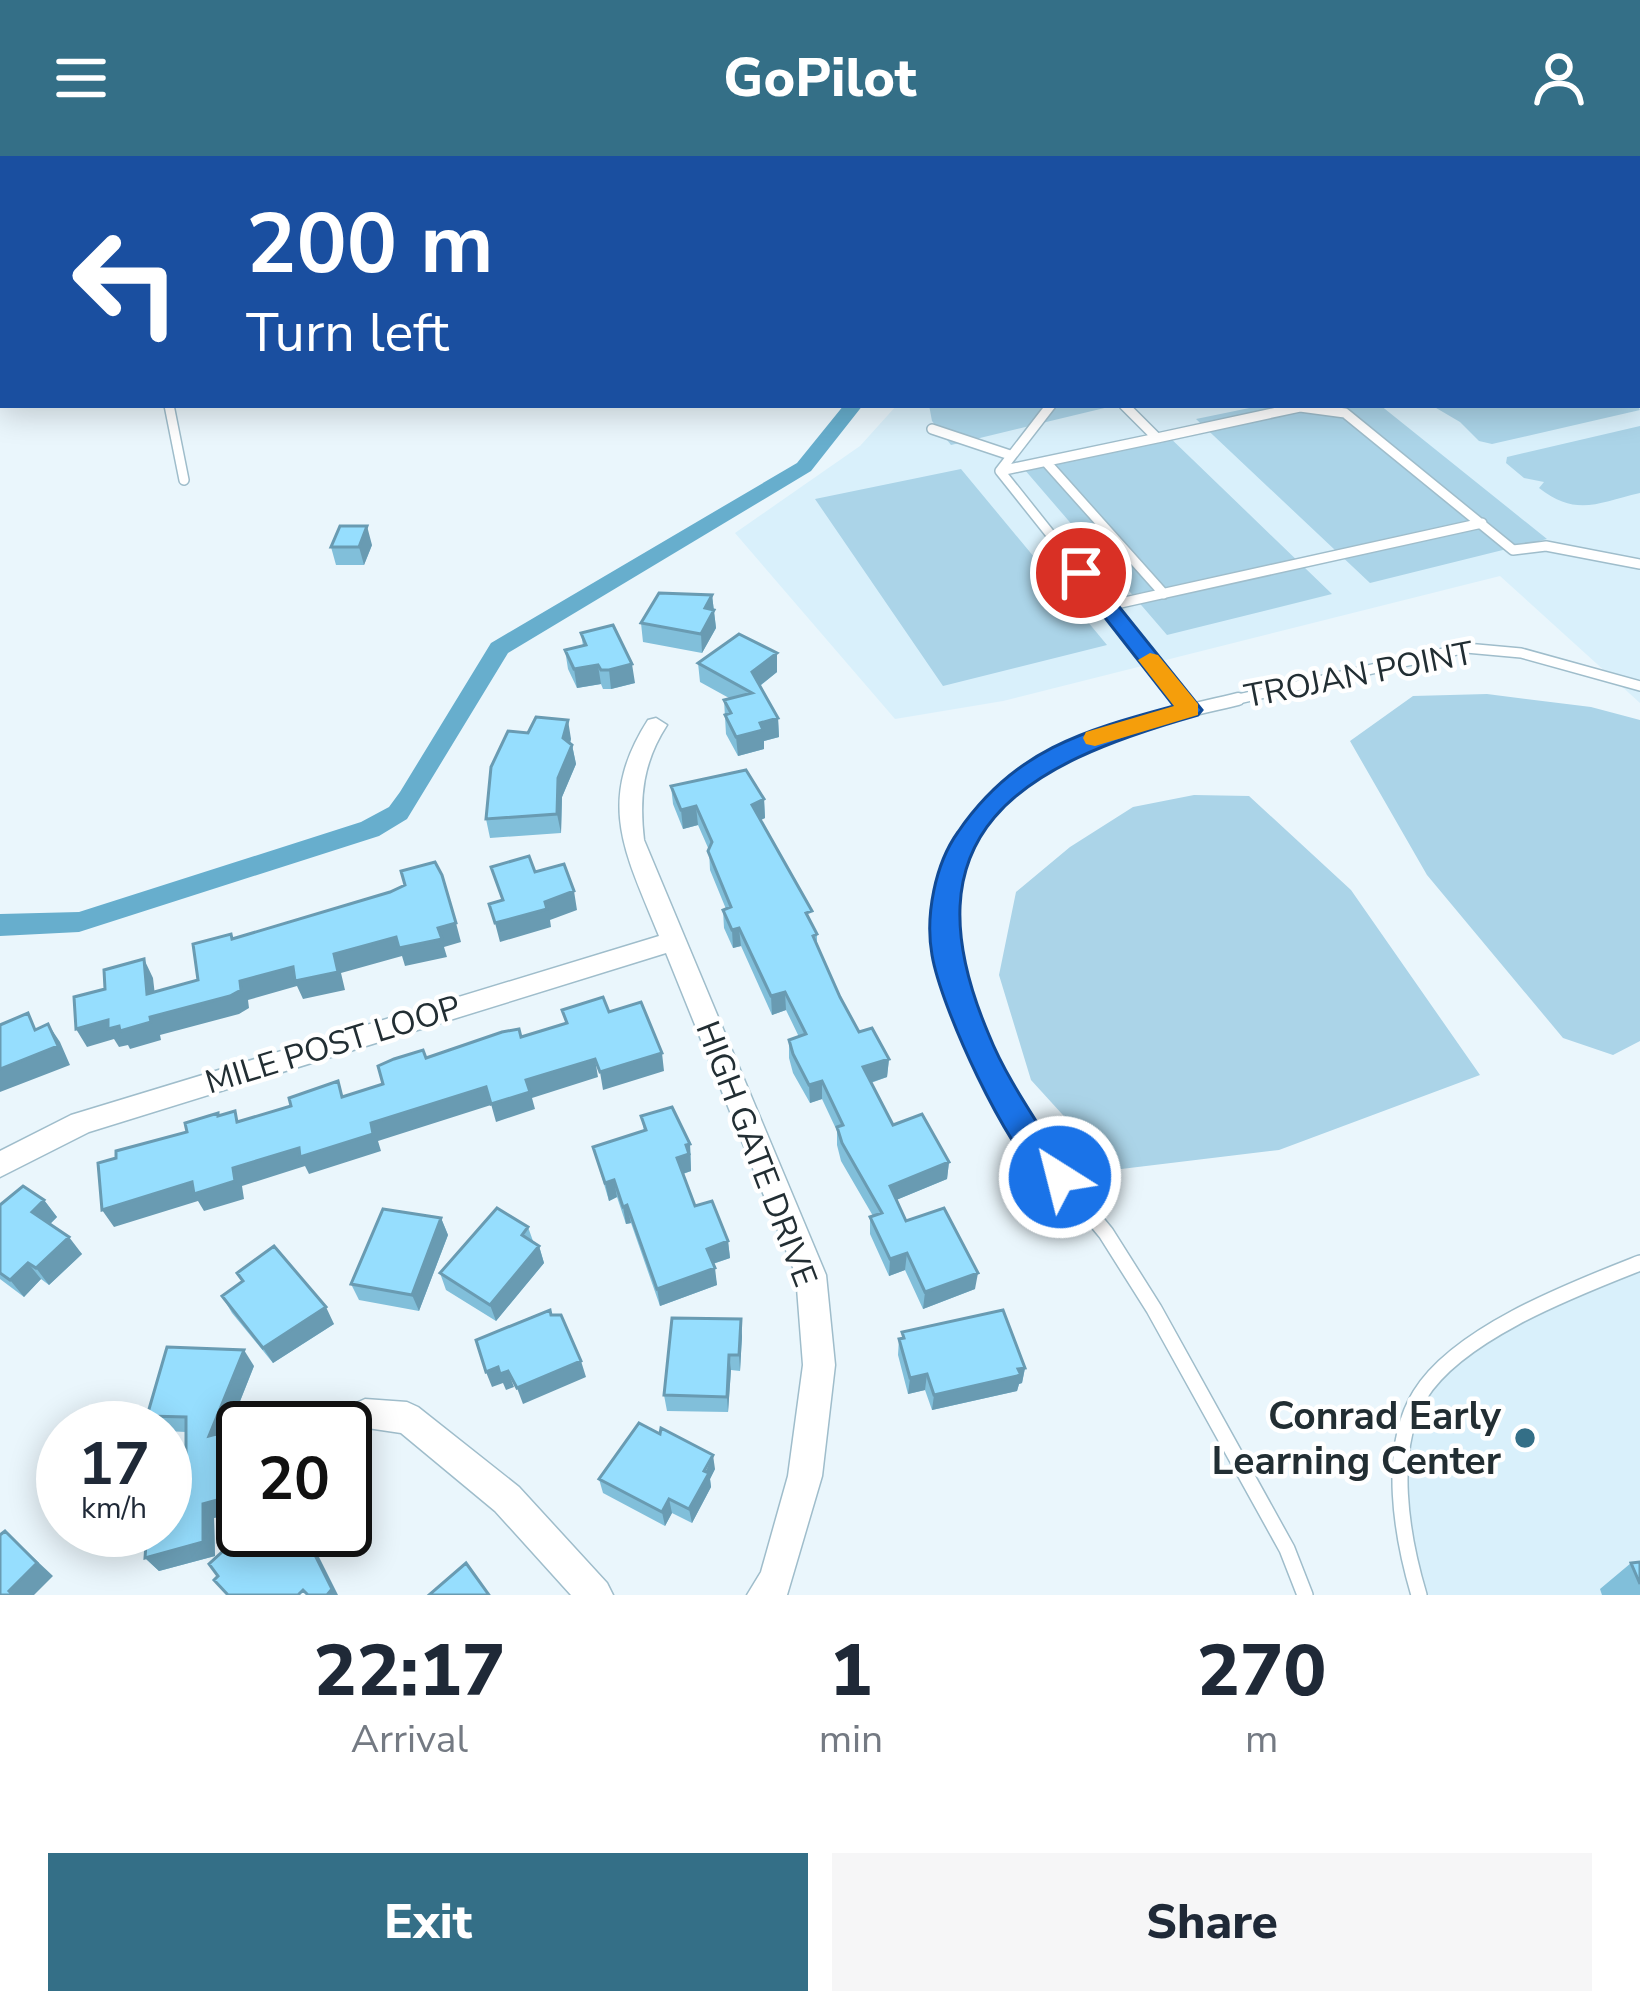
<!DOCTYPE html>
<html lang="en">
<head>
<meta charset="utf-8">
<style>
  body { margin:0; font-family:"Nunito Sans",sans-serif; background:#f6f6f7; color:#1f2937; height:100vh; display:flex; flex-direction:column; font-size:45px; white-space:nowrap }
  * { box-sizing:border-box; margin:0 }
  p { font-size:39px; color:#747a83 }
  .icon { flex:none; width:66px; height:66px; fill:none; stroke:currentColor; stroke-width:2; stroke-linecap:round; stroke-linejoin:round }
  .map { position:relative; height:1439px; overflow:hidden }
  .details { display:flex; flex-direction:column; background:#fff; flex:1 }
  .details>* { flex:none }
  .hud { position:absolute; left:0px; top:0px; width:1641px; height:252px; box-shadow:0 6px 30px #0003; background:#1a4fa0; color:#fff; overflow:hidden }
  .speed { position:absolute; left:36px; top:1245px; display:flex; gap:24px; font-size:60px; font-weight:700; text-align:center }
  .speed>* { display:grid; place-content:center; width:156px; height:156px; border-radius:50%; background:#fff; box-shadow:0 6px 30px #0003; line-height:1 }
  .speed small { font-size:30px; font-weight:400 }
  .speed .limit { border:6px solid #111; border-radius:18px; background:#fff; color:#111 }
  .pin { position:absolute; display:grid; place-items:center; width:102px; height:102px; color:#fff; margin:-51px; border:6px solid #fff; border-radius:50%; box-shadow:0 3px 12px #0007 }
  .me { position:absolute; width:132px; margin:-66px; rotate:324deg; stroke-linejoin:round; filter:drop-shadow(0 0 9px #0008) }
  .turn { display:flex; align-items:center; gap:42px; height:252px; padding:0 48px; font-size:54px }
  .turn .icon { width:156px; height:156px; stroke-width:2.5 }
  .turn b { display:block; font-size:84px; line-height:102px }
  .eta { display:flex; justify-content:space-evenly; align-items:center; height:204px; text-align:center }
  .eta b { font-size:72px; font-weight:800; line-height:84px }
  .button { display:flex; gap:24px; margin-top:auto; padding:24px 48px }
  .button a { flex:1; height:138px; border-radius:0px; background:#346f87; color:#fff; font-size:48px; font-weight:800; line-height:138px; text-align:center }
  .button a+a { background:#f6f6f7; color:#1f2937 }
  header { display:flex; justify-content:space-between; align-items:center; height:156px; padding:0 48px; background:#346f87; color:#fff; font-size:54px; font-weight:800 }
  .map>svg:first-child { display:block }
  .built { fill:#d9f0fb }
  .green { fill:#abd4e8 }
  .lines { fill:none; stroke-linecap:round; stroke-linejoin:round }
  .canal { fill:#67aecd; fill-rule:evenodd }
  .lane-far2-casing { stroke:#9fbdcb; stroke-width:12 }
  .lane-far1-casing { stroke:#9fbdcb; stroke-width:15 }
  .lane-casing { stroke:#9fbdcb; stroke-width:18 }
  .street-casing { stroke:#9fbdcb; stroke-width:3 }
  .lane-far2 { stroke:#fff; stroke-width:9 }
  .lane-far1 { stroke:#fff; stroke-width:12 }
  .lane { stroke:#fff; stroke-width:15 }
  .street { fill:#fff; fill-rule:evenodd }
  .wall { fill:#81bfda }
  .shaded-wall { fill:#699bb2 }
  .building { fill:#96defe; stroke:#699bb2; stroke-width:3 }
  .route { fill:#1a73e8; stroke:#114b97; stroke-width:3 }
  .slow { fill:#f59e0b }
  .poi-dot { fill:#346f87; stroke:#fff; stroke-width:4.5 }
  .labels { text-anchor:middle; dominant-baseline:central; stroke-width:9; stroke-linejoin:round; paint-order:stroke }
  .street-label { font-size:33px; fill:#222e33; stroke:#fff }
  .near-poi-label { font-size:39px; font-weight:bold; fill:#222e33; stroke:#fff; text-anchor:end }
</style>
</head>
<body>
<header><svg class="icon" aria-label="menu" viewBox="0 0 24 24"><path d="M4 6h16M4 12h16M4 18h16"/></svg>GoPilot<svg class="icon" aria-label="person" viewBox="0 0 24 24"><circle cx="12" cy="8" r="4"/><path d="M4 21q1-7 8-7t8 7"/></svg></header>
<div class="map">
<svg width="1640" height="1439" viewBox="0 0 1640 1439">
  <rect width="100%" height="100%" fill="#eaf6fc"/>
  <!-- built -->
  <path class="built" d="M1217,0H1640V547L1500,420L1003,545L895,563L735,377L860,290L897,249H1638V3Z
    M1640,1107V1439H1419L1400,1323L1418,1241L1457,1199L1588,1127Z"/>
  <!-- green -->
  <path class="green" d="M929,249H1117L951,289L932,265Z
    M1264,249H1380L1547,383L1370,427L1196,263Z
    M1431,249H1637L1640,254L1492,288L1479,285L1460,266Z
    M1640,270V337C1597,347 1577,361 1539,332L1544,326L1524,322L1506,307L1507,301Z
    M1164,276L1332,438L1167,479L1018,306Z
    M961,313L1107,489L943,530L815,343Z
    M1487,538L1591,551L1640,564V885L1613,899L1563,882L1427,719L1350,585L1413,540Z
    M1194,639L1249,640L1351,734L1480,919L1279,994L1113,1014L1031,924L999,819L1016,736L1070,691L1133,651Z"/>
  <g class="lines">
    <!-- canal -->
    <path class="canal" d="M844,249H863L811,315L508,497L407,663L379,680L79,776L0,780V758L79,756L361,666L389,651L400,636L491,487L797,307Z"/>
    <defs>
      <path id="lane-far2" d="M169,249L184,324
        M932,273L1010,299
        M1157,282L1300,251L1345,257L1513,394L1546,390L1640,408
        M1046,306L1164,438
        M1000,315L1184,546
        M1000,315L1157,282L1124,249
        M1000,315L1051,249
        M1107,450L1482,367
        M1225,546L1466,492L1521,497L1640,530"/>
      <path id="lane-far1" d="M1181,543L1190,554
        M1002,938C930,825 919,671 1052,600C1109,570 1176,558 1238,543"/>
      <path id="lane" d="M1000,935L1035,991L1106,1077L1154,1153L1287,1393L1305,1439
        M1419,1439C1402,1382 1386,1294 1420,1239C1458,1177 1574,1133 1640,1107"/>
      <path id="street" d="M0,118H3V126H0Z
        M656,562L667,569C643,606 639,641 644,684L826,1119L835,1209L822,1320L787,1439H747L761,1416L788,1320L803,1209L796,1119L666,797L89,976L0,1021V995L71,959L659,780C626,698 595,647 648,564Z
        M365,1243L407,1246L418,1251L519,1331L607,1427L613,1439H571L495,1355L401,1277L354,1270L349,1259L354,1248Z"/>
    </defs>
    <!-- lane-far2 casing -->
    <use href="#lane-far2" class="lane-far2-casing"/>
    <!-- lane-far1 casing -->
    <use href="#lane-far1" class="lane-far1-casing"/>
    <!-- lane casing -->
    <use href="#lane" class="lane-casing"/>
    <!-- street casing -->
    <use href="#street" class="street-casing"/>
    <!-- lane-far2 -->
    <use href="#lane-far2" class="lane-far2"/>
    <!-- lane-far1 -->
    <use href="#lane-far1" class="lane-far1"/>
    <!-- lane -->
    <use href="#lane" class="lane"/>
    <!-- street -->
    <use href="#street" class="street"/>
  </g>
  <!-- wall -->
  <path class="wall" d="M372,389L364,409H336L331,391Z
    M712,439L716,472L702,497L643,486L641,467Z
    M581,477L635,527L611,533H603L601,528L577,532L568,513L565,494L583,490Z
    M777,497V516L760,530L778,562L779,581L764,585V593L738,600L726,578L724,544L729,542L700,526L698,507Z
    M571,583L570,587L572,589L576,608L562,641L561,677L490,682L486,663Z
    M671,630L764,643L765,662L761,664L817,778V789L840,841L859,876L889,903L887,921L871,927L893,969L949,1006L947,1023L896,1044L906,1065L975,1133L923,1153L905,1114L889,1120L870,1078V1061L873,1060L841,1005L837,989V975L822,943L810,947L793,917L789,902V884L799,881L786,854L772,859L741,790L733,792L724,772L723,754L726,753L710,714L709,694L698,669L683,673L673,648Z
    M641,960L690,988L691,1015L683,1018L695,1050L728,1085L730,1102L713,1108L717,1129L660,1150L631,1067L626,1068L617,1041L609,1045L593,991L644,975Z
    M44,1044L57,1061L50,1068L82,1098L49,1129L41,1123L24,1141L0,1123V1049Z
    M441,1062L448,1079L419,1155L359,1144L351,1128Z
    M528,1071L533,1085L539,1090L544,1107L496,1165L446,1134L440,1117Z
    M237,1117L334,1168L273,1207L232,1157L222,1140L242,1126Z
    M902,1176L1025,1212L1022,1227L1019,1228L1017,1235L932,1254L925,1234L908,1238L898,1199L899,1183H902Z
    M742,1180L740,1215L731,1214L728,1256L667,1255L664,1239Z
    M254,1210L225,1283L231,1292V1298L239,1308V1343L233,1344V1357L214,1362L215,1400L159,1415L145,1402L146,1380L127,1385L186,1305V1276L165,1275V1272H157L147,1260Z
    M715,1313L710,1323L711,1331L692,1367L672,1357L665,1370L603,1337L599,1323Z
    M1640,1406V1439H1602L1600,1433L1631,1407Z"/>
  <!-- shaded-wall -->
  <path class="shaded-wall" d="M367,370L372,389L364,409L359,391Z
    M712,439L716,472L702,497L701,478L705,452Z
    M777,497V516L753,535L752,516Z
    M632,508L635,527L611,533L609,514Z
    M598,509L601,528L577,532L574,513Z
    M778,562L779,581L764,585V593L738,600L736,581L760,567Z
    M568,564L571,583L566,601L563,582Z
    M572,589L576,608L562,641L561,677L557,658L558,622Z
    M764,643L765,662L753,667L752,649Z
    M696,650L698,669L683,673L681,654Z
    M574,735L577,754L550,764L551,771L500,786L495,767Z
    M456,767L461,786L444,791L447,801L405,810L402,800L341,817L345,834L303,843L297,830L248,844L249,852L239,858L160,879L161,884L130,893L128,889L119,891L114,883L87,891L76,873L108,864L150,861L240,825L396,781Z
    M739,772L741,790L733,792L732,774Z
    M144,803L153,822L157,857L147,838Z
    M785,836L786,854L772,859L771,840Z
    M48,868L60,886L70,909L0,936V913Z
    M662,897L664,915L603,934L600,916Z
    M595,903L598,921L532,942L535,953L496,966L491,948L526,924Z
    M889,903L887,921L863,929V911Z
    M822,925V943L810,947L809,929Z
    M486,931L491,949L378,985L381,995L309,1018L305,1010L242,1030L244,1043L204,1055L198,1045L114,1071L102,1054Z
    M690,988L691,1015L679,1019L677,1002L686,989Z
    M949,1006L947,1023L889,1047L890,1030Z
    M614,1024L617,1041L609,1045L605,1027Z
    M44,1044L57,1061L45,1073L32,1056Z
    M627,1049L631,1067L626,1068L623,1051Z
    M441,1062L448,1079L419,1155L412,1139Z
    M69,1081L82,1098L49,1129L36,1112Z
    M728,1085L730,1102L709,1109L707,1093Z
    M539,1090L544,1107L496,1165L490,1149Z
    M907,1097L905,1114L889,1120L890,1103Z
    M28,1107L41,1123L24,1141L10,1124Z
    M715,1112L717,1129L660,1150L657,1133Z
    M978,1117L975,1133L923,1153L925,1136Z
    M326,1151L334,1168L273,1207L263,1192Z
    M741,1163L742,1180L740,1215L739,1199Z
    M244,1194L254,1210L225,1283L231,1292V1298L239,1308V1343L228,1329L209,1280Z
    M729,1199L731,1214L728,1256L727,1241Z
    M581,1205L586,1221L523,1248L517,1232Z
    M498,1211L508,1215L514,1231L506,1234L503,1227L492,1231L486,1216Z
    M1025,1212L1022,1227L1019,1228L1017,1235L932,1254L934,1239Z
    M927,1218L925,1234L908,1238L910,1222Z
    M713,1299L715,1313L710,1323L711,1331L692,1367L689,1353Z
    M222,1330L233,1344V1357L214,1362L215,1400L159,1415L145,1402Z
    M669,1343L672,1357L665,1370L662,1356Z
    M116,1374H158L160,1376L127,1385Z
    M5,1375L53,1420L34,1439H13L9,1435Z
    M307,1383L317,1397L338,1439H327Z"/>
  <!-- building -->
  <path class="building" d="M340,370H367L359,391H331Z
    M659,437L712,439L705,452L714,454L701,478L641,467Z
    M613,469L632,508L609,514H601L598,509L574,513L565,494L586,489L581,477Z
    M739,478L777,497L752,516L778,562L760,567L763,574L736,581L725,559L731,557L724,544L752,537L698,507Z
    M536,561L568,564L563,582L572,589L558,622L557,658L486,663L491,611L508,575L528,577Z
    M746,614L764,643L752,649L812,755L806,757L817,778L813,780L840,841L859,876L872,872L889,903L863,911L893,969L922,958L949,1006L890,1030L906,1065L944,1052L978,1117L925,1136L907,1097L890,1103L870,1061L882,1057L842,987L837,971L843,969L822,925L809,929L793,898L789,884L806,878L785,836L771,840L739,772L732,774L723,754L731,751L708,695L712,686L696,650L681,654L671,630Z
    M529,700L535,716L564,708L574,735L545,746L547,753L495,767L489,748L503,744L491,711Z
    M435,706L442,719L456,767L438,772L442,783L399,792L396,781L334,798L338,816L295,825L293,811L240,825L241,834L230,840L150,861L151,866L120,875L119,870L108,873V864L76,873L74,841L105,833L104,814L144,803L147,838L198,824L193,788L231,778L232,783L390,736L405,729L401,715Z
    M603,841L609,856L641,846L662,897L600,916L595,903L526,924L530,936L491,948L486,931L371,967L373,978L300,1001L299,992L233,1012L235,1025L194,1038L192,1026L102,1054L98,1007L116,1002V995L187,976L185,967L218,957V960L235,955L237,966L291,950L289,942L338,925L342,941L383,928L378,910L394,903L423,894L426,902L502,876L519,873L521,881L567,867L562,854Z
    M28,857L35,874L48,868L58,890L0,913V869Z
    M672,951L690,988L686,989L689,998L677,1002L695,1050L712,1045L728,1085L707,1093L715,1112L657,1133L627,1049L623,1051L614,1024L605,1027L593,991L646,974L641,960Z
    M23,1030L44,1044L32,1056L69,1081L36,1112L28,1107L10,1124L0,1117V1049Z
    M497,1052L528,1071L522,1079L539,1090L490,1149L440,1117Z
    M383,1053L441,1062L412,1139L351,1128Z
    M274,1090L326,1151L263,1192L222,1140L243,1125L237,1117Z
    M550,1154L551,1159H561L581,1205L517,1232L508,1215L500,1218L498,1211L486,1216L476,1184Z
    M1003,1154L1025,1212L1018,1213L1021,1219L934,1239L927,1218L910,1222L899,1183L904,1182L902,1176Z
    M672,1162L741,1163L739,1199H729L727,1241L664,1239Z
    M167,1191L244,1194L209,1280L220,1277V1296L228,1293V1329L222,1330L221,1343L203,1348V1386L145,1402L147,1374H165V1310L186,1305V1261L147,1260Z
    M639,1267L660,1278L661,1272L713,1299L704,1315L709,1317L689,1353L669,1343L662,1356L599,1323Z
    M246,1374H279L296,1394L307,1383L332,1433L327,1439H308L303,1434L298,1439H228L214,1424L218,1420L209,1408Z
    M5,1375L37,1407L9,1435L13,1439H0V1379Z
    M1640,1406V1428L1631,1407Z
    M466,1407L489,1439H429Z"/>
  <!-- route -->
  <path class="route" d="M1081,410L1088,412L1202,554L1198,559C1021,609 902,675 989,879C1002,912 1024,946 1043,976C1053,992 1068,1004 1076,1021L1071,1031C1061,1034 1054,1035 1046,1028C1006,993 941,852 932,799C925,760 935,708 958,676C1014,594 1082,575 1174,550L1070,417Z"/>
  <!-- slow -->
  <path class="slow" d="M1150,497L1158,499L1198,548V559L1095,590L1086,588L1083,582L1086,576L1174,550L1138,504Z"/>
  <!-- markers -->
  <circle class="poi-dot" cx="1525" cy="1282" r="12"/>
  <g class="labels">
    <!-- street labels -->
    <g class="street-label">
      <text transform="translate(1359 519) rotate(-11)">TROJAN POINT</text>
      <text transform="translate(333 889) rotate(-17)">MILE POST LOOP</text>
      <text transform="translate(756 998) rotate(69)">HIGH GATE DRIVE</text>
    </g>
    <!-- near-poi labels -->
    <g class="near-poi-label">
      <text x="1501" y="1260">Conrad Early<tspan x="1501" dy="45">Learning Center</tspan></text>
    </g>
  </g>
</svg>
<div class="speed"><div>17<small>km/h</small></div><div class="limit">20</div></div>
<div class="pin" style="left:1081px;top:417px;background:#d93025"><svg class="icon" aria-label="arrive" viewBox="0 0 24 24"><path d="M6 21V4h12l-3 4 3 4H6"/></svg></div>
<svg class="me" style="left:1060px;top:1021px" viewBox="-20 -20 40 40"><circle r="17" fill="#1a73e8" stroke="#fff" stroke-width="3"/><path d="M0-11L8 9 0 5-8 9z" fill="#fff"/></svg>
<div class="hud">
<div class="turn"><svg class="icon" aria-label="left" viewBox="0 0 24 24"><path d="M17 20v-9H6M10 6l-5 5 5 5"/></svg><div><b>200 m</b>Turn left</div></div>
</div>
</div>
<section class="details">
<div class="eta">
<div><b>22:17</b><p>Arrival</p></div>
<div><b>1</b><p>min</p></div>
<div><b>270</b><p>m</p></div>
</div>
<div class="button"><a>Exit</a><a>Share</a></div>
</section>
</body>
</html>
